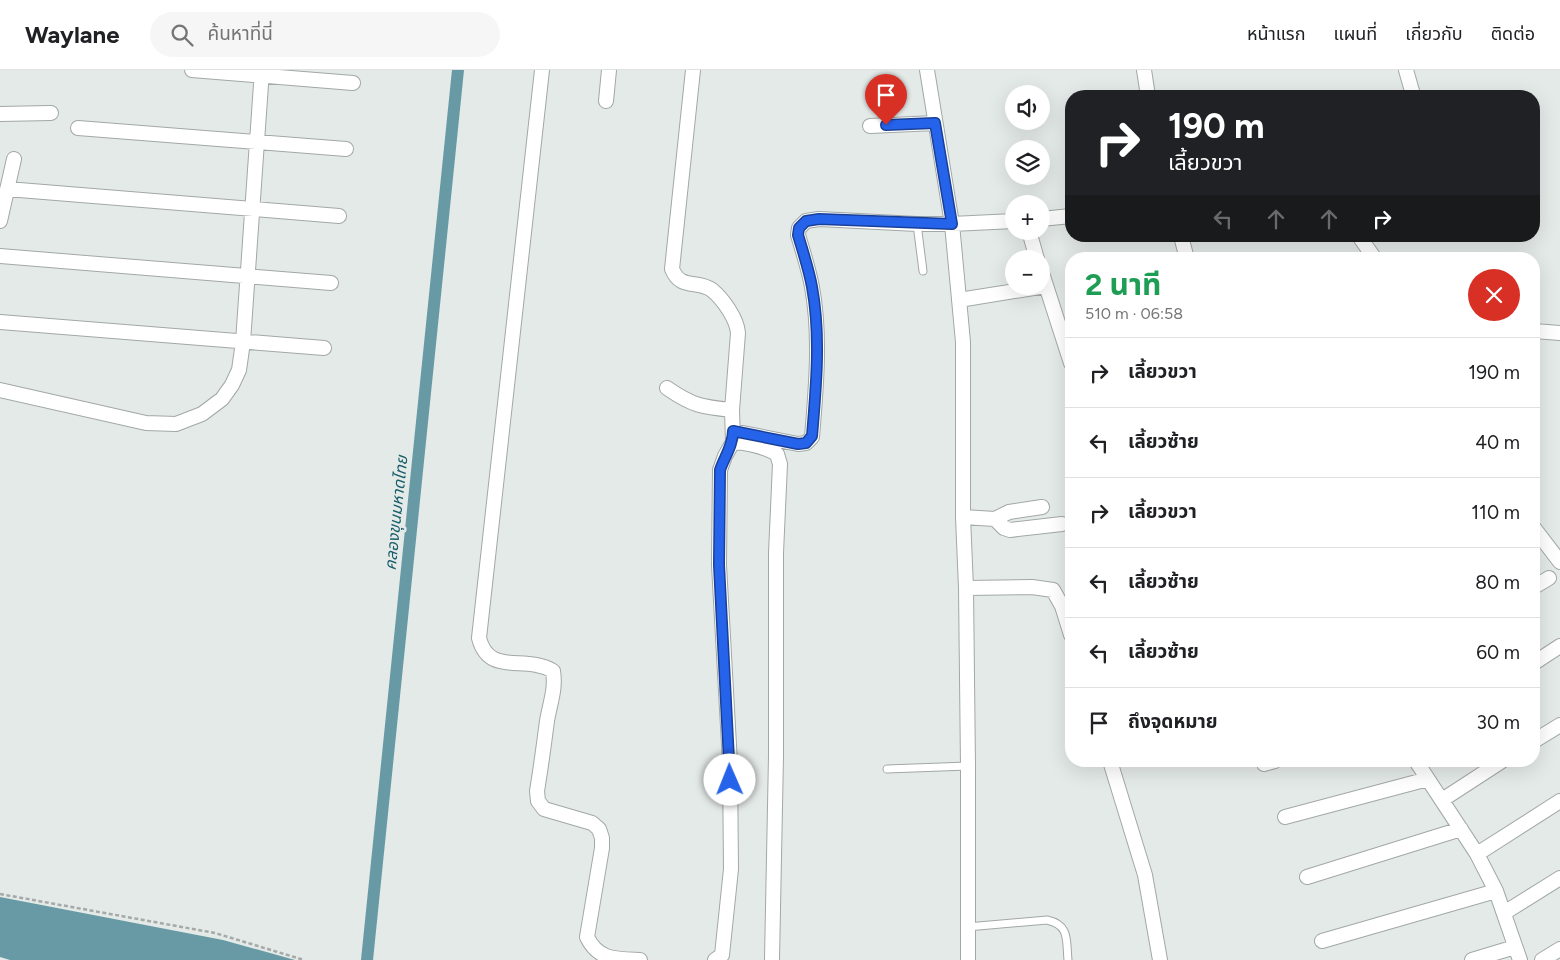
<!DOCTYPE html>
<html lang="th">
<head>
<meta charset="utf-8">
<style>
  body { margin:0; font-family:Figtree,"Noto Sans Thai",sans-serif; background:#f6f6f6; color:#202124; height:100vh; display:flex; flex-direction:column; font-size:19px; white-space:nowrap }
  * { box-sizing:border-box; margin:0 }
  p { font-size:16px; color:#757577 }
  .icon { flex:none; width:28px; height:28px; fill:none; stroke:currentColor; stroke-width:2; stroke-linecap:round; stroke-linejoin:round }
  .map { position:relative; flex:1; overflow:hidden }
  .drawer { position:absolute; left:1065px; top:182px; width:475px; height:515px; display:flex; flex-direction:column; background:#fff; border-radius:20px; box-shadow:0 5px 20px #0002 }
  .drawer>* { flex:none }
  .banner { position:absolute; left:1065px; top:20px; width:475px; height:152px; border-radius:20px; box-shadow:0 5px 20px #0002; background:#202124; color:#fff; overflow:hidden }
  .controls { position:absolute; left:1005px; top:15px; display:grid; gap:10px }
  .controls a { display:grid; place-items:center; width:45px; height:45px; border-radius:50%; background:#fff; box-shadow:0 5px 20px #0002; font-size:25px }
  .pin { position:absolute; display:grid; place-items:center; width:42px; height:42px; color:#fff; margin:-51px -21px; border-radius:50% 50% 50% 0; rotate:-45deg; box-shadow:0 0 5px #0007 }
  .pin .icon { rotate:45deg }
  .me { position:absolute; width:55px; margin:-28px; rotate:359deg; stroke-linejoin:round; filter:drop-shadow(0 0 4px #0008) }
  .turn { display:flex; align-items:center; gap:18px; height:105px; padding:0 20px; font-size:22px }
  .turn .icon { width:65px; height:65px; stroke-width:2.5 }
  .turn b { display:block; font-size:35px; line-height:42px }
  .lanes { display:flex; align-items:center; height:48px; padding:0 20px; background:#0003; justify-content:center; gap:25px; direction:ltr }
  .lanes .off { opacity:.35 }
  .round { display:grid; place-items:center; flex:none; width:52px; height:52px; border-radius:26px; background:#f6f6f6 }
  .summary { display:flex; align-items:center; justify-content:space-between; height:85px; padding:0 20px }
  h1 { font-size:30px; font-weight:700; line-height:38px; color:#1e9e55 }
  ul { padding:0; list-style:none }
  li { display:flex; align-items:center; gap:15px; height:70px; padding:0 20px; border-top:1px solid #e0e0e0 }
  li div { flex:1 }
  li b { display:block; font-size:19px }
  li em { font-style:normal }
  header { display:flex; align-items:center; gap:30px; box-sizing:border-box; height:70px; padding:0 25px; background:#fff; border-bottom:1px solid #e0e0e0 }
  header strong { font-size:24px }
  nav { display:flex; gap:28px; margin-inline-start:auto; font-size:18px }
  .search { width:350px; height:45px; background:#f6f6f6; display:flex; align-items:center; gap:12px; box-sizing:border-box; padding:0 18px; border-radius:28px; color:#757577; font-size:19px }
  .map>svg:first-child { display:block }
  .water { fill:#679aa4 }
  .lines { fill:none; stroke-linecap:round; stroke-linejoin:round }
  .canal { stroke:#679aa4; stroke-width:12 }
  .lane-casing { stroke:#a2a8a5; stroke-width:9 }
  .street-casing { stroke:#a2a8a5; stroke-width:16 }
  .path { stroke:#a5aaa8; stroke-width:2.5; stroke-dasharray:4 2.5; stroke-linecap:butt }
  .lane { stroke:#fff; stroke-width:7 }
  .street { stroke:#fff; stroke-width:14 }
  .route-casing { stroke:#184099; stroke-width:12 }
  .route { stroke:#2563eb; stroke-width:9 }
  .labels { text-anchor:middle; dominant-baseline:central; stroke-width:5; stroke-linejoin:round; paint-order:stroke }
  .water-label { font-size:16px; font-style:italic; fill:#185d6a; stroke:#e4eae8 }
</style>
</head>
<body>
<header>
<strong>Waylane</strong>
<div class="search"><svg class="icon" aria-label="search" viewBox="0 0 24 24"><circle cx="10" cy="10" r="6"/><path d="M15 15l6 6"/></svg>ค้นหาที่นี่</div>
<nav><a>หน้าแรก</a><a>แผนที่</a><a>เกี่ยวกับ</a><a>ติดต่อ</a></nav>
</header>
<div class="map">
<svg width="1560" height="890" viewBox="0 0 1560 890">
  <rect width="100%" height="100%" fill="#e4eae8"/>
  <!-- water -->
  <path class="water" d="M0,827L223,870L295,890H10L0,887Z"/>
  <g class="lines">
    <!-- canal -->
    <path class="canal" d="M367,890L458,0"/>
    <defs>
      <path id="lane" d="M917,154L923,201
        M887,699L968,696
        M967,857L1047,850C1070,855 1066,870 1068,890"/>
      <path id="street" d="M192,0L353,13
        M542,0L479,568C489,607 525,584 553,601C556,619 550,633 547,651C544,674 541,697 537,721L538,731L544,739L592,753L599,759L602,768V778L587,867C598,890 615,889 640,890
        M693,0L672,199C681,221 697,209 712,220C723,229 737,249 738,263L732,340L733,372C749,373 763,376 777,384L780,394L776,483V686L772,889
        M927,0L952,154L963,272V447L966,518L968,696V890
        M1144,0L1148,26
        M1406,0L1412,21L1410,26
        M606,31L609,0
        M0,44L51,43
        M870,56L935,53
        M78,58L346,79
        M7,119L339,146
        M1041,149L1071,146
        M0,151L14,89
        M1029,161L1037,189
        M1181,166L1187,189
        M1359,166L1375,189
        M0,186L331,213
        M1041,200L1071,293
        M959,230L1046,216
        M0,252L324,278
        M1534,261L1560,263
        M667,318C693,336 702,337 732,340
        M0,320L146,353L176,354L202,344L222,329L232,315L239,300L243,272L262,0
        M743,363L798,374L806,373L812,367C816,318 821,266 812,217C809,200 803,182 798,165L799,158L806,151L819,149L917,154H952L1014,151
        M963,447L995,449L1004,458L1010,460L1062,454
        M995,449L1009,442L1042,437
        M1534,458L1560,492
        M1534,517L1549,508
        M966,518L1032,517L1053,520L1062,536L1071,565
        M1534,593L1560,576
        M1534,671L1560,655
        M1110,691L1145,805L1160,890
        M1416,691L1477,784L1496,821L1520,890
        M1264,694L1275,691
        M1442,730L1502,691
        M1285,747L1428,709
        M1477,784L1560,731
        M1307,807L1461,759
        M1504,843L1560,808
        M1322,871L1496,821
        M715,890L722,885L731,799L730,693L719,495L720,400L725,386L733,372
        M1472,890L1515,877
        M1542,890L1560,879"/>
    </defs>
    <!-- lane casing -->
    <use href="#lane" class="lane-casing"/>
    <!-- street casing -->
    <use href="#street" class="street-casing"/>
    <!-- path -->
    <path class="path" d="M0,824L215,863L304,890"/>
    <!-- lane -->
    <use href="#lane" class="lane"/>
    <!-- street -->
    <use href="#street" class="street"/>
  </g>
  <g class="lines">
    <defs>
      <path id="route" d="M730,710L719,495L720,400C725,386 733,375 733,361L798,374L806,373L812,366C816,318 821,266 812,217C809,200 803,182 798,165L799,158L806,151L819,149L952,154L935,53L886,55"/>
    </defs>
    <!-- route casing -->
    <use href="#route" class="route-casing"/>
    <!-- route -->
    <use href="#route" class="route"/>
  </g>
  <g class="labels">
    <!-- water labels -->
    <g class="water-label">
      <text transform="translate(396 443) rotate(-84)">คลองขุนมหาดไทย</text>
    </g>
  </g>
</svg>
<div class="controls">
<a><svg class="icon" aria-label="sound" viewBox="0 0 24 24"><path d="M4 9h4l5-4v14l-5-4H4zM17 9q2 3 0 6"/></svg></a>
<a><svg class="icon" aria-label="layers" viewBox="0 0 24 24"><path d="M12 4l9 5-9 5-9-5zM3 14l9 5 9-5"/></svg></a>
<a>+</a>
<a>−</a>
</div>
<div class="pin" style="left:886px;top:55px;background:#d93025"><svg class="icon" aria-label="arrive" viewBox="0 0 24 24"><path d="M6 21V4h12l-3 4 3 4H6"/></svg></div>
<svg class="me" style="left:730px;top:710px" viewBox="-20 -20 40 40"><circle r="19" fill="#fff"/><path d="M0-13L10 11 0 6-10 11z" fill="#2563eb"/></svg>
<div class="banner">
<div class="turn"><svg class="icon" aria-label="right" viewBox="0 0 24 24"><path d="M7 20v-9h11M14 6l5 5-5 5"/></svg><div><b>190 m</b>เลี้ยวขวา</div></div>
<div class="lanes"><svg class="icon off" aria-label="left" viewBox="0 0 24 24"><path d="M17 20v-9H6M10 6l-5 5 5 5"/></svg><svg class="icon off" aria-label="ahead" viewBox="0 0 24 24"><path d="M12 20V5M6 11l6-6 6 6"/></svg><svg class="icon off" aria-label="ahead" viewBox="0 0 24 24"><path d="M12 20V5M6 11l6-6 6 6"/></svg><svg class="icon" aria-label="right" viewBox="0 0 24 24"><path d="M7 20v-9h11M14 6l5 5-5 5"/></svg></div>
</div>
<section class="drawer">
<div class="summary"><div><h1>2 นาที</h1><p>510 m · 06:58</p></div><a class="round" style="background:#d93025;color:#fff"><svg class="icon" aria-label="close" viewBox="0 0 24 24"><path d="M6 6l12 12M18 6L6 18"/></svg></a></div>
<ul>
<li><svg class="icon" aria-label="right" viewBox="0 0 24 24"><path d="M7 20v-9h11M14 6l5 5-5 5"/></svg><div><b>เลี้ยวขวา</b></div><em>190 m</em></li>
<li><svg class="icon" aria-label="left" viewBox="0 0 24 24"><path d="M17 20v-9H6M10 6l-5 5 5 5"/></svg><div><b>เลี้ยวซ้าย</b></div><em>40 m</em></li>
<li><svg class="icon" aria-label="right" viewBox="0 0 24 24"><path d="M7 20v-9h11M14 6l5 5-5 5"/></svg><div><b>เลี้ยวขวา</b></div><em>110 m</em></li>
<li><svg class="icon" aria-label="left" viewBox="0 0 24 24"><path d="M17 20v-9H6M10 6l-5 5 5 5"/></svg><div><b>เลี้ยวซ้าย</b></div><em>80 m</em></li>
<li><svg class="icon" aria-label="left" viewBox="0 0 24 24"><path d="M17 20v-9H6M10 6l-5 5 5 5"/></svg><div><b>เลี้ยวซ้าย</b></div><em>60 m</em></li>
<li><svg class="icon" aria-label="arrive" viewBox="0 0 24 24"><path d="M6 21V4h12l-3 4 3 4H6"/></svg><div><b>ถึงจุดหมาย</b></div><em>30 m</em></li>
</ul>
</section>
</div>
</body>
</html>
